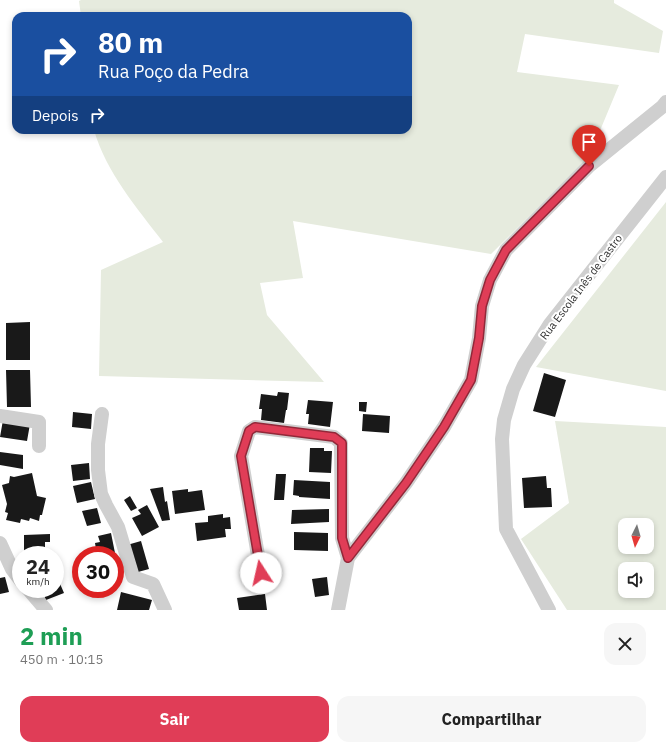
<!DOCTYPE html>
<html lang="pt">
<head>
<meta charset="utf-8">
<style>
  body { margin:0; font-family:"IBM Plex Sans",sans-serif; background:#f6f6f6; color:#222; height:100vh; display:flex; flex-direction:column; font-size:15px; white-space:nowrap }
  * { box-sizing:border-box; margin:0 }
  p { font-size:13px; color:#767676 }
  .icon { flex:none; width:22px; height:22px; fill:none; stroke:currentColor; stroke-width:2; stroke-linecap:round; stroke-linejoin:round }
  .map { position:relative; height:610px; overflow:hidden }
  .details { display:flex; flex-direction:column; background:#fff; flex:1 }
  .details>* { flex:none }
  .banner { position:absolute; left:12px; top:12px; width:400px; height:122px; border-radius:12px; box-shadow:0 2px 6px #0003; background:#1a4fa0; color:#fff; overflow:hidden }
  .needle { width:26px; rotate:185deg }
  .controls { position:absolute; left:618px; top:518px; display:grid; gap:8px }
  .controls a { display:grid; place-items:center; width:36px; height:36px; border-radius:8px; background:#fff; box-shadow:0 2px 6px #0003; font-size:20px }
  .speed { position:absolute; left:12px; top:546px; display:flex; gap:8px; font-size:20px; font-weight:700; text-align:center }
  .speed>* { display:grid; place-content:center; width:52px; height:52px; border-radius:50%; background:#fff; box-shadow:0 2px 6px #0003; line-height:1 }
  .speed small { font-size:10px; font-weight:400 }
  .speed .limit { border:6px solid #d22; background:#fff; color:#111 }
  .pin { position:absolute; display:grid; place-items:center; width:34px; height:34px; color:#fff; margin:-41px -17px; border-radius:50% 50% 50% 0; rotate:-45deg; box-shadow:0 0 4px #0007 }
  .pin .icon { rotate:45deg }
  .me { position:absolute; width:44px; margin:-22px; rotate:350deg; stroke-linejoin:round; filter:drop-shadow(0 0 3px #0008) }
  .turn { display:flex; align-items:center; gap:14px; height:84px; padding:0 20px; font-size:18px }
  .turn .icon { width:52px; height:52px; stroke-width:2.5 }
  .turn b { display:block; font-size:28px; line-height:34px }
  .then { display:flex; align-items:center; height:38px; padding:0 20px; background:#0003; gap:8px; font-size:15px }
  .round { display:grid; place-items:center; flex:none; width:42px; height:42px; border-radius:12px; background:#f6f6f6 }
  .headline { display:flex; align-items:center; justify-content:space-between; height:68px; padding:0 20px }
  h1 { font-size:24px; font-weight:700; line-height:30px; color:#1e9e55 }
  .button { display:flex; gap:8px; margin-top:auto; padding:8px 20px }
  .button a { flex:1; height:46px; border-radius:12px; background:#e03d57; color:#fff; font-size:16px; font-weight:700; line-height:46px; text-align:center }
  .button a+a { background:#f6f6f6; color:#222 }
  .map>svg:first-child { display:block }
  .green { fill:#e6ebde; fill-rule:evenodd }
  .building { fill:#191919 }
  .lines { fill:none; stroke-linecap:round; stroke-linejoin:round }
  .minor { stroke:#cfcfcf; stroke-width:14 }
  .route-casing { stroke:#922839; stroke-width:10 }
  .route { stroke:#e03d57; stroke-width:7 }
  .labels { text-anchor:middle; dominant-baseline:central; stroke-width:4; stroke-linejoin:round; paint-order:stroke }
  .street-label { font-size:11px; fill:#323232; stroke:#fff }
</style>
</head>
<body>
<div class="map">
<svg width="666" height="610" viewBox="0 0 666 610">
  <rect width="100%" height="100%" fill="#fff"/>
  <!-- green -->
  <path class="green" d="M81,0H614V3L663,31L659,53L525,34L517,72L619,85L589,157L491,254L293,221L303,278L260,283L267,315L324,382L99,376L101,270L163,242C137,208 106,172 94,130H408V16H81L79,1Z
    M666,202V391L536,367Z
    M555,421L666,427V610H567L521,539L569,503ZM625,525H647V547H625ZM625,569H647V591H625Z"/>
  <!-- building -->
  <path class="building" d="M30,322V360H6V323Z
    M6,370H30L31,407H7Z
    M544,373L566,380L555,417L533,411Z
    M278,392L289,393L287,410H286L284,423L261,420L262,409H259L261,394L277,396Z
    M308,400L333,402L330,427L308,424L309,414H306Z
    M359,402H367L366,412L359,411Z
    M73,412L92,414L91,429L72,427Z
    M363,414L390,416L389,433L362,431Z
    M3,420L30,424L27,441L0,437Z
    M310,448H324V451H332L331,473L309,472Z
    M0,452L23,455V469L0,465Z
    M89,463L90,479L73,481L71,465Z
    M32,473L37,496L46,498L42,515H40L39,521L30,518L29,521L21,519L20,523L6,520L8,513L5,512L7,504L2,485L9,483L10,476L14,477Z
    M276,474H286L284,500H274Z
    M546,476L547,488H551L552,507L524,508L522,478Z
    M294,480L330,482V499L299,497V496L293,495Z
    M91,482L95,499L77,503L73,486Z
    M163,487L165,502L167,501L170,520L162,521L150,489Z
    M188,489V492L202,490L205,510L175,514L172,491Z
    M130,496L137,508L131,511L124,500Z
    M147,505L159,527L142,536L132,518L141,514L138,510Z
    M97,508L101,523L87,526L82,511Z
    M329,509V522L291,524L292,510Z
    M223,514V518L230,517L231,529H225L226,537L197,541L195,523L208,522V516Z
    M294,532L328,533V551L294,550Z
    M111,533L115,553L97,555L95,543L100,542L98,536Z
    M50,534V542H45V555H24V535Z
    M141,541L149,569L138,572L127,545Z
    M119,562L123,575L115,577V563Z
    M55,572L64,593L46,600L41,589H55Z
    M5,577L9,592L0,594V578Z
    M327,577L329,595L315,597L312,579Z
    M121,592L152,600L149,610H117Z
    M265,594L267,610H239L237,598Z"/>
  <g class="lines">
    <!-- minor -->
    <path class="minor" d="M102,414L98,444V470L101,494L106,505L118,527L133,577L153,584L165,610
      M0,416L39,422V446
      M0,543L12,569L21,581
      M348,558L406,483L444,427L471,380L479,338L482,306L490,280L506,250L589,166L662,107L666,102
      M261,573L241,456L249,431L255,427L334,437L341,443L342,538L348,558L338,610
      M28,589L46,610
      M549,610L506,529L502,439L504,420L513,389L524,365L550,324L666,177"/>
  </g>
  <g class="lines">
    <defs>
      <path id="route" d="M261,573L241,456L249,431L255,427L334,437L342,443V538L348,558L406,483L444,427L471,380L479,338L482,306L490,280L506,250L589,166"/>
    </defs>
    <!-- route casing -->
    <use href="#route" class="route-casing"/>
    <!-- route -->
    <use href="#route" class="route"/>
  </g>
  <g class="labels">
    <!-- street labels -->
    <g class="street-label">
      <text transform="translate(581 287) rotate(-53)">Rua Escola Inês de Castro</text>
    </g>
  </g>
</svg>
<div class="controls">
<a><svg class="needle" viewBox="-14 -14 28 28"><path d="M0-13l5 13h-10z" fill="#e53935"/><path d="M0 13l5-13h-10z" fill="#767676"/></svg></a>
<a><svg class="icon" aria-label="sound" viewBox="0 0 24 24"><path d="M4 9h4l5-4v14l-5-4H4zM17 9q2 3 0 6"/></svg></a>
</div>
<div class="speed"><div>24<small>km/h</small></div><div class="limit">30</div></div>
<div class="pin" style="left:589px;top:166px;background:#d93025"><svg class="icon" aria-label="arrive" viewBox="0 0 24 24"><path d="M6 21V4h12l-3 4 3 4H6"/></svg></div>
<svg class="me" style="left:261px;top:573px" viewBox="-20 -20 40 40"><circle r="19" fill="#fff"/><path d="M0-13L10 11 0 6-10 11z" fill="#e03d57"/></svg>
<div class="banner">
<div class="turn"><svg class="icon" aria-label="right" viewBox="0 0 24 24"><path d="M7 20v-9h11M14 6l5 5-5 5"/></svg><div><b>80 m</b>Rua Poço da Pedra</div></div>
<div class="then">Depois<svg class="icon" aria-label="right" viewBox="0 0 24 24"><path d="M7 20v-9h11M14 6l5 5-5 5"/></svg></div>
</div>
</div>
<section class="details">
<div class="headline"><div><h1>2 min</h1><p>450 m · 10:15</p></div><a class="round"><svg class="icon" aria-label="close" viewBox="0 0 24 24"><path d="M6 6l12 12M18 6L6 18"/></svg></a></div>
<div class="button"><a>Sair</a><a>Compartilhar</a></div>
</section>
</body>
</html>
